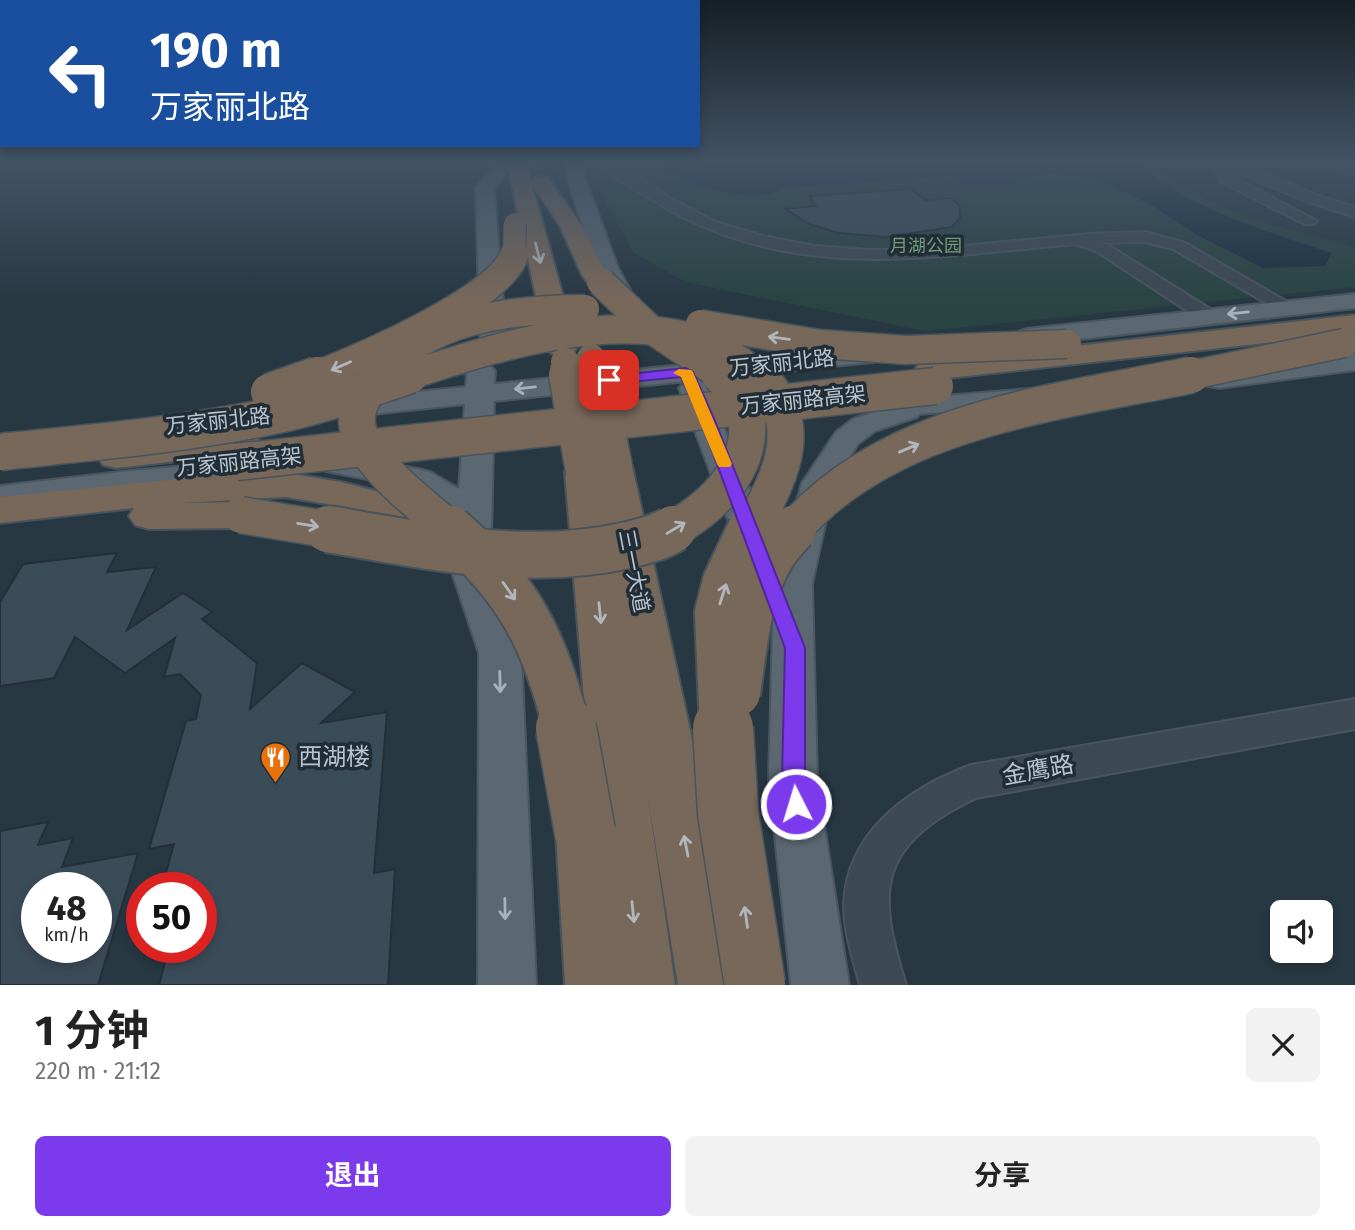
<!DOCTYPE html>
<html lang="zh">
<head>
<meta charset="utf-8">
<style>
  body { margin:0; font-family:"Fira Sans","Noto Sans SC",sans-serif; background:#f2f2f2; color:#222; height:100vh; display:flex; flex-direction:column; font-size:26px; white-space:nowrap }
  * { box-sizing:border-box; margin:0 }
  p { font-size:23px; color:#767676 }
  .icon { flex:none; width:38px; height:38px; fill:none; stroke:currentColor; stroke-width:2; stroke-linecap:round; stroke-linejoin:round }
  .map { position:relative; height:985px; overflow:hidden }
  .side { display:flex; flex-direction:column; background:#fff; flex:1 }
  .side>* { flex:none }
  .guide { position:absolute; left:0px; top:0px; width:700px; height:147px; box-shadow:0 4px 10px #0003; background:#1a4fa0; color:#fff; overflow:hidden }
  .controls { position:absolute; left:1270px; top:900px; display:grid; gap:14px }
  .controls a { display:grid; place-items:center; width:63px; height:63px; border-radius:10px; background:#fff; box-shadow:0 4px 10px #0003; font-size:35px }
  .speed { position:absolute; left:21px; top:872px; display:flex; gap:14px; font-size:35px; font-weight:700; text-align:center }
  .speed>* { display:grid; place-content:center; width:91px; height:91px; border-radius:50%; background:#fff; box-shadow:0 4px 10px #0003; line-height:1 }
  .speed small { font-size:18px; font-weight:400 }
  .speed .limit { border:10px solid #d22; background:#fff; color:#111 }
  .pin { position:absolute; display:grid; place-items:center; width:60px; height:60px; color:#fff; margin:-30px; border-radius:14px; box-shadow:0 4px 10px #0006 }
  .me { position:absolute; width:77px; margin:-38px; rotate:355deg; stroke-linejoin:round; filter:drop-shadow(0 0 5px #0008) }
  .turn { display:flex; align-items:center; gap:24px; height:147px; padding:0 35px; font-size:32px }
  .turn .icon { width:91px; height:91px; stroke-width:2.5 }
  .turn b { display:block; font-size:49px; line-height:60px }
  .round { display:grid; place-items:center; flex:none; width:74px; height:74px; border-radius:10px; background:#f2f2f2 }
  .headline { display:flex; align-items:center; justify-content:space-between; height:119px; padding:0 35px }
  h1 { font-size:42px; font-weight:700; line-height:52px }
  .button { display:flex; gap:14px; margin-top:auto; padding:14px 35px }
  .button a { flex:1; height:80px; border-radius:10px; background:#7c3aed; color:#fff; font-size:28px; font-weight:700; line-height:80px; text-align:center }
  .button a+a { background:#f2f2f2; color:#222 }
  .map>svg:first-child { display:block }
  .green { fill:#2a4443 }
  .water { fill:#1b3041 }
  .building { fill:#3b4c59; stroke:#23303a; stroke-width:2; fill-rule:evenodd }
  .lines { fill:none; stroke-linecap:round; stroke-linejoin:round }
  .minor-casing { stroke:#49555f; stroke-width:4 }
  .major-casing { stroke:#49555f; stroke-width:4 }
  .highway-casing { stroke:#47545d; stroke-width:4 }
  .minor { fill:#3d4953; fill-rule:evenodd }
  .major { fill:#5b6872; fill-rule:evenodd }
  .highway { fill:#78685a; fill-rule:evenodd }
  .highway-bridge-far4-casing { stroke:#47545d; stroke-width:24; stroke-linecap:butt }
  .highway-bridge-far3-casing { stroke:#47545d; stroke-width:31; stroke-linecap:butt }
  .highway-bridge-far2-casing { stroke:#47545d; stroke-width:39; stroke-linecap:butt }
  .highway-bridge-far1-casing { stroke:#47545d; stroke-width:50; stroke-linecap:butt }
  .highway-bridge-casing { stroke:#47545d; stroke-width:63; stroke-linecap:butt }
  .highway-bridge-far4 { stroke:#78685a; stroke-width:22 }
  .highway-bridge-far3 { stroke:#78685a; stroke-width:28 }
  .highway-bridge-far2 { stroke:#78685a; stroke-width:36 }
  .highway-bridge-far1 { stroke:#78685a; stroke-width:46 }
  .highway-bridge { stroke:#78685a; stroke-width:60 }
  .oneway { stroke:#b0b6bb }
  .oneway2 { stroke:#a7b2ba }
  .route { fill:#7c3aed; stroke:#51269a; stroke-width:2 }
  .slow { fill:#f59e0b }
  .labels { text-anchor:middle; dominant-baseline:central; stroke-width:7; stroke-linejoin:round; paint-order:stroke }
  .far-park-label { font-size:18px; fill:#729c76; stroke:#212e38 }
  .street-label { font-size:21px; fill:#bac4cc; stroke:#212e38 }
  .near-poi-label { font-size:24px; fill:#bac4cc; stroke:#212e38; text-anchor:start }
  .near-street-label { font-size:24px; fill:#bac4cc; stroke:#212e38 }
</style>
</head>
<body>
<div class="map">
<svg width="1355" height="985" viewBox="0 0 1355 985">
  <rect width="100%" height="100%" fill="#283843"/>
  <!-- green -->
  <path class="green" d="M581,163H1164L1155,169C1216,213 1283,229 1355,247V287L925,331L685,282L633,252L587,167Z"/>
  <!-- water -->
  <path class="water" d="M658,163H1146C1156,198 1295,241 1332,253L1325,266L1263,268L1197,235L1153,206L1094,178L1052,174L1018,178L1015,184L963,186L950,176L783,188C753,208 682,185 658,163Z"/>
  <!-- building -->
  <path class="building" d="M911,189L925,200L951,198L960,207V218L952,227L886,237L838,233L810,224L785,209L816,206L809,196Z
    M117,553L107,572L156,567L127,630L183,593L212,612L202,619L257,663L250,709L302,663L355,692L321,723L387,712L374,873L395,869L388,985H159L169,947H201V887H162L174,844L149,849L186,721L196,719L201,695L180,674L164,677L175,638L125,673L75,637L54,678L0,686V602L23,564Z
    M48,822L38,845L73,838L62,867L138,853L98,985H0V831ZM37,887H96V947H37Z"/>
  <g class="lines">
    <defs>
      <path id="minor" d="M600,163H614L675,201L716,222L763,236L815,246L869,250H922L1089,234L1145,232L1185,243L1296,307L1294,311H1280L1173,249L1145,242L1101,243L1108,245L1215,312L1218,316L1215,320H1201L1096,251L1076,244C926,257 787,285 651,199C636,189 610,177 600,163Z
        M1214,163H1242L1316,195L1355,207V217L1306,201L1229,169L1231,176L1317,221L1314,224H1304L1220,181Z
        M1327,163H1344L1355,166V175L1328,166Z
        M1355,699V729L976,798C877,846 876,889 906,985H860C853,959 844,932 844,905C846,832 909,788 971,765Z"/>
      <path id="major" d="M498,163H515L494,188L506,339L489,365L495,371L494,384L872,346L881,348L885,354L881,360L872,362L695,380L703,382L707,388L775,549L770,558L757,561L744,558L739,549L679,388L687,381L494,401L491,537L486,544L491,575L521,653L536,985H478L479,653L453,575L448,519L437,506L408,487L326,471L321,464L326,457L337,454L418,469L430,472L459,489L465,404L345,417L335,414L331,408L335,402L345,399L466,387L467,374L457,372L453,366L457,360L472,353L480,339L476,187Z
        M566,163H582L585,178L618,268L641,310L637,315L629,317L621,315L610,300L596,268L567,178Z
        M1355,294V308L1027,345L1018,342L1014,337L1018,332L1027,329Z
        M1355,354V370L1219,388L1209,386L1205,380L1209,374L1219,372Z
        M1029,389L1039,392L1043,398L1039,404L919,414L917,417L875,431L858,444L851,455L834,483L812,584L817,780L849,985H791L769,780L774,584L802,483L836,432L853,419L869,414L866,408L870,402Z
        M266,459L277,462L282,469L277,476L0,508V486L129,471Z"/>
      <path id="highway" d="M507,163H526L577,347L573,353L562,356L551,353L547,347Z
        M541,176L548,178L582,226L603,268L614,282L610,288L601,290L592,288L582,275L560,226L531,182L534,178Z
        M1355,315V333L930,380L919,378L914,371L919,364L930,362Z
        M243,433L256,436L261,444L256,452L116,468L103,465L98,457L103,449L116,446Z
        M614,455L627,458L632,466L746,985H678L648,797L675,985H565L556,832L564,812L585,804L593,807L565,472L571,464L584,461L597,464L601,458Z
        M286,473L341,482L442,508L456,512L462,521L456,530L442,534L339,506L286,497L183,503L241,502L255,506L261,515L255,524L241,528L149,529L135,525L129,516L134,508L0,523V497L208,476Z"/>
    </defs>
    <!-- minor casing -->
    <use href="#minor" class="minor-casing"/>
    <!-- major casing -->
    <use href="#major" class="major-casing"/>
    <!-- highway casing -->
    <use href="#highway" class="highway-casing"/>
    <!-- minor -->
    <use href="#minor" class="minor"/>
    <!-- major -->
    <use href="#major" class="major"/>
    <!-- highway -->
    <use href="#highway" class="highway"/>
    <defs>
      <path id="highway-bridge-far4" d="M514,257L515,224"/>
      <path id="highway-bridge-far3" d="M601,282L649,328L723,377
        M700,324L820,344L906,350L1067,344
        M591,358L595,377
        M565,362L568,377
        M312,377C356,360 501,299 514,255
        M378,377C429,318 512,309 585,309
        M405,377C506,343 672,289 759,377
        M1182,377L1344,343"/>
      <path id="highway-bridge-far2" d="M380,375C368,388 355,404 357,423C359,459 425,508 452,531
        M567,375L584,472
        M595,375L614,466
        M269,392L317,375
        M0,452C96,442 193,434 287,413C329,403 370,389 410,375
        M236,462L935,386
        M241,515L338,531
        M670,531C711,508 751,472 747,420C747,416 748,408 746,404C742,394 728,382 720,375
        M751,531C779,477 809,427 758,375
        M792,531C888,419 1055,403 1191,375"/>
      <path id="highway-bridge-far1" d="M328,529C426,546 529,568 628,545C644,541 659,538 673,529
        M450,529C519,589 546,642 567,730
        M737,693C744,647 747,595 772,555C777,546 786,537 793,529
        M723,730L718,613L726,582L751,529"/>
      <path id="highway-bridge" d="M566,728L585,832
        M723,728L728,813L755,985"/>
    </defs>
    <!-- highway-bridge-far4 casing -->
    <use href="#highway-bridge-far4" class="highway-bridge-far4-casing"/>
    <!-- highway-bridge-far3 casing -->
    <use href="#highway-bridge-far3" class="highway-bridge-far3-casing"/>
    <!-- highway-bridge-far2 casing -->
    <use href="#highway-bridge-far2" class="highway-bridge-far2-casing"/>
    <!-- highway-bridge-far1 casing -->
    <use href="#highway-bridge-far1" class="highway-bridge-far1-casing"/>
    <!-- highway-bridge casing -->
    <use href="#highway-bridge" class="highway-bridge-casing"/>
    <!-- highway-bridge-far4 -->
    <use href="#highway-bridge-far4" class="highway-bridge-far4"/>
    <!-- highway-bridge-far3 -->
    <use href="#highway-bridge-far3" class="highway-bridge-far3"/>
    <!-- highway-bridge-far2 -->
    <use href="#highway-bridge-far2" class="highway-bridge-far2"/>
    <!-- highway-bridge-far1 -->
    <use href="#highway-bridge-far1" class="highway-bridge-far1"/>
    <!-- highway-bridge -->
    <use href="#highway-bridge" class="highway-bridge"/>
  </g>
  <!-- one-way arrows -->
  <defs><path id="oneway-shaft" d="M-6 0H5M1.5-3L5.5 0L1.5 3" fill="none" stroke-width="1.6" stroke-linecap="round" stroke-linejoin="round" transform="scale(1.75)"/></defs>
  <g class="oneway">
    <use href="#oneway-shaft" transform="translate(538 253) rotate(76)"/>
    <use href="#oneway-shaft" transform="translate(779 338) rotate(-172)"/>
    <use href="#oneway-shaft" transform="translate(341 366) rotate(156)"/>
    <use href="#oneway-shaft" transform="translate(909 448) rotate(-23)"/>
    <use href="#oneway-shaft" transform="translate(308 525) rotate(9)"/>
    <use href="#oneway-shaft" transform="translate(676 528) rotate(-31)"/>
    <use href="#oneway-shaft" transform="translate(509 591) rotate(55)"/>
    <use href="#oneway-shaft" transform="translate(723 594) rotate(-72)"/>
    <use href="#oneway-shaft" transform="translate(600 613) rotate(84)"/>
    <use href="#oneway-shaft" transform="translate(686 846) rotate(-101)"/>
    <use href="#oneway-shaft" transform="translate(633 912) rotate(84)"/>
    <use href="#oneway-shaft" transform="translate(746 917) rotate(-98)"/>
  </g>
  <g class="oneway2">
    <use href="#oneway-shaft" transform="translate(1238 313) rotate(174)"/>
    <use href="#oneway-shaft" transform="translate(525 388) rotate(174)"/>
    <use href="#oneway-shaft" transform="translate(500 682) rotate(89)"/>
    <use href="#oneway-shaft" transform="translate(505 909) rotate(89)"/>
  </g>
  <!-- sky -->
  <linearGradient id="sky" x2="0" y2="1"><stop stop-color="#161f25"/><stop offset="0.54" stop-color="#425366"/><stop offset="1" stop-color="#425366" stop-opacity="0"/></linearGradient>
  <rect width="1355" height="300" fill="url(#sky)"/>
  <!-- route -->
  <path class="route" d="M686,368L693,372L715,421L805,648V780L808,804L804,812L796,815L788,812L782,780L785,648L701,421L681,377L609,384L602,380L609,376Z"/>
  <!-- slow -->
  <path class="slow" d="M679,369L691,370L693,372L732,464L730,467H719L717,464L681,377L673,373Z"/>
  <!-- icons -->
  <defs>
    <symbol id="restaurant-pin" viewBox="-11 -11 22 30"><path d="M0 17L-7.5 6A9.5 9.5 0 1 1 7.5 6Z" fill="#e8710a" stroke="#212e38"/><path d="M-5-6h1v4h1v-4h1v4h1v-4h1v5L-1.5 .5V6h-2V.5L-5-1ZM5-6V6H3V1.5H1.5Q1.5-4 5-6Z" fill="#fff"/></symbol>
  </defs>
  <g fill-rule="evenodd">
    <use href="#restaurant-pin" x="258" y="740" width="35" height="47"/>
  </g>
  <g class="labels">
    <!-- far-park labels -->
    <g class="far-park-label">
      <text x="926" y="246">月湖公园</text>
    </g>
    <!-- street labels -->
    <g class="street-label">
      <text transform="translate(782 363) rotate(-6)">万家丽北路</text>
      <text transform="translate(803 400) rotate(-6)">万家丽路高架</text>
      <text transform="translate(218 421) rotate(-6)">万家丽北路</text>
      <text transform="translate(239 462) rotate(-6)">万家丽路高架</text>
      <text transform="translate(634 571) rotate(79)">三一大道</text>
    </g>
    <!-- near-poi labels -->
    <g class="near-poi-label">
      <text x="298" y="757">西湖楼</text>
    </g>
    <!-- near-street labels -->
    <g class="near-street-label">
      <text transform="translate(1038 770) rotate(-10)">金鹰路</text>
    </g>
  </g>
</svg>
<div class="controls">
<a><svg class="icon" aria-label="sound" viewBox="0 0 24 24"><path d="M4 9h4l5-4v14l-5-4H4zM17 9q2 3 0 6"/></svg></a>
</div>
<div class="speed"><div>48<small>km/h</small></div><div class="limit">50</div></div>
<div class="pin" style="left:609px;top:380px;background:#d93025"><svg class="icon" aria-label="arrive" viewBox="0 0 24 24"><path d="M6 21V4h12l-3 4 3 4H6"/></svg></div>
<svg class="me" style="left:796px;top:804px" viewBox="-20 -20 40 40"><circle r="17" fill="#7c3aed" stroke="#fff" stroke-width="3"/><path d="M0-11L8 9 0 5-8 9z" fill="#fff"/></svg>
<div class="guide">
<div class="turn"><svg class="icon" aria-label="left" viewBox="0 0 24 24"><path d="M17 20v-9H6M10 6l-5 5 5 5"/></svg><div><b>190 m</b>万家丽北路</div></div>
</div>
</div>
<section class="side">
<div class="headline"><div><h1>1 分钟</h1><p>220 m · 21:12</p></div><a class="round"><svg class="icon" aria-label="close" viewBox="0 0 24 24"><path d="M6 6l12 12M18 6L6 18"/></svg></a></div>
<div class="button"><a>退出</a><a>分享</a></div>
</section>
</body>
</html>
